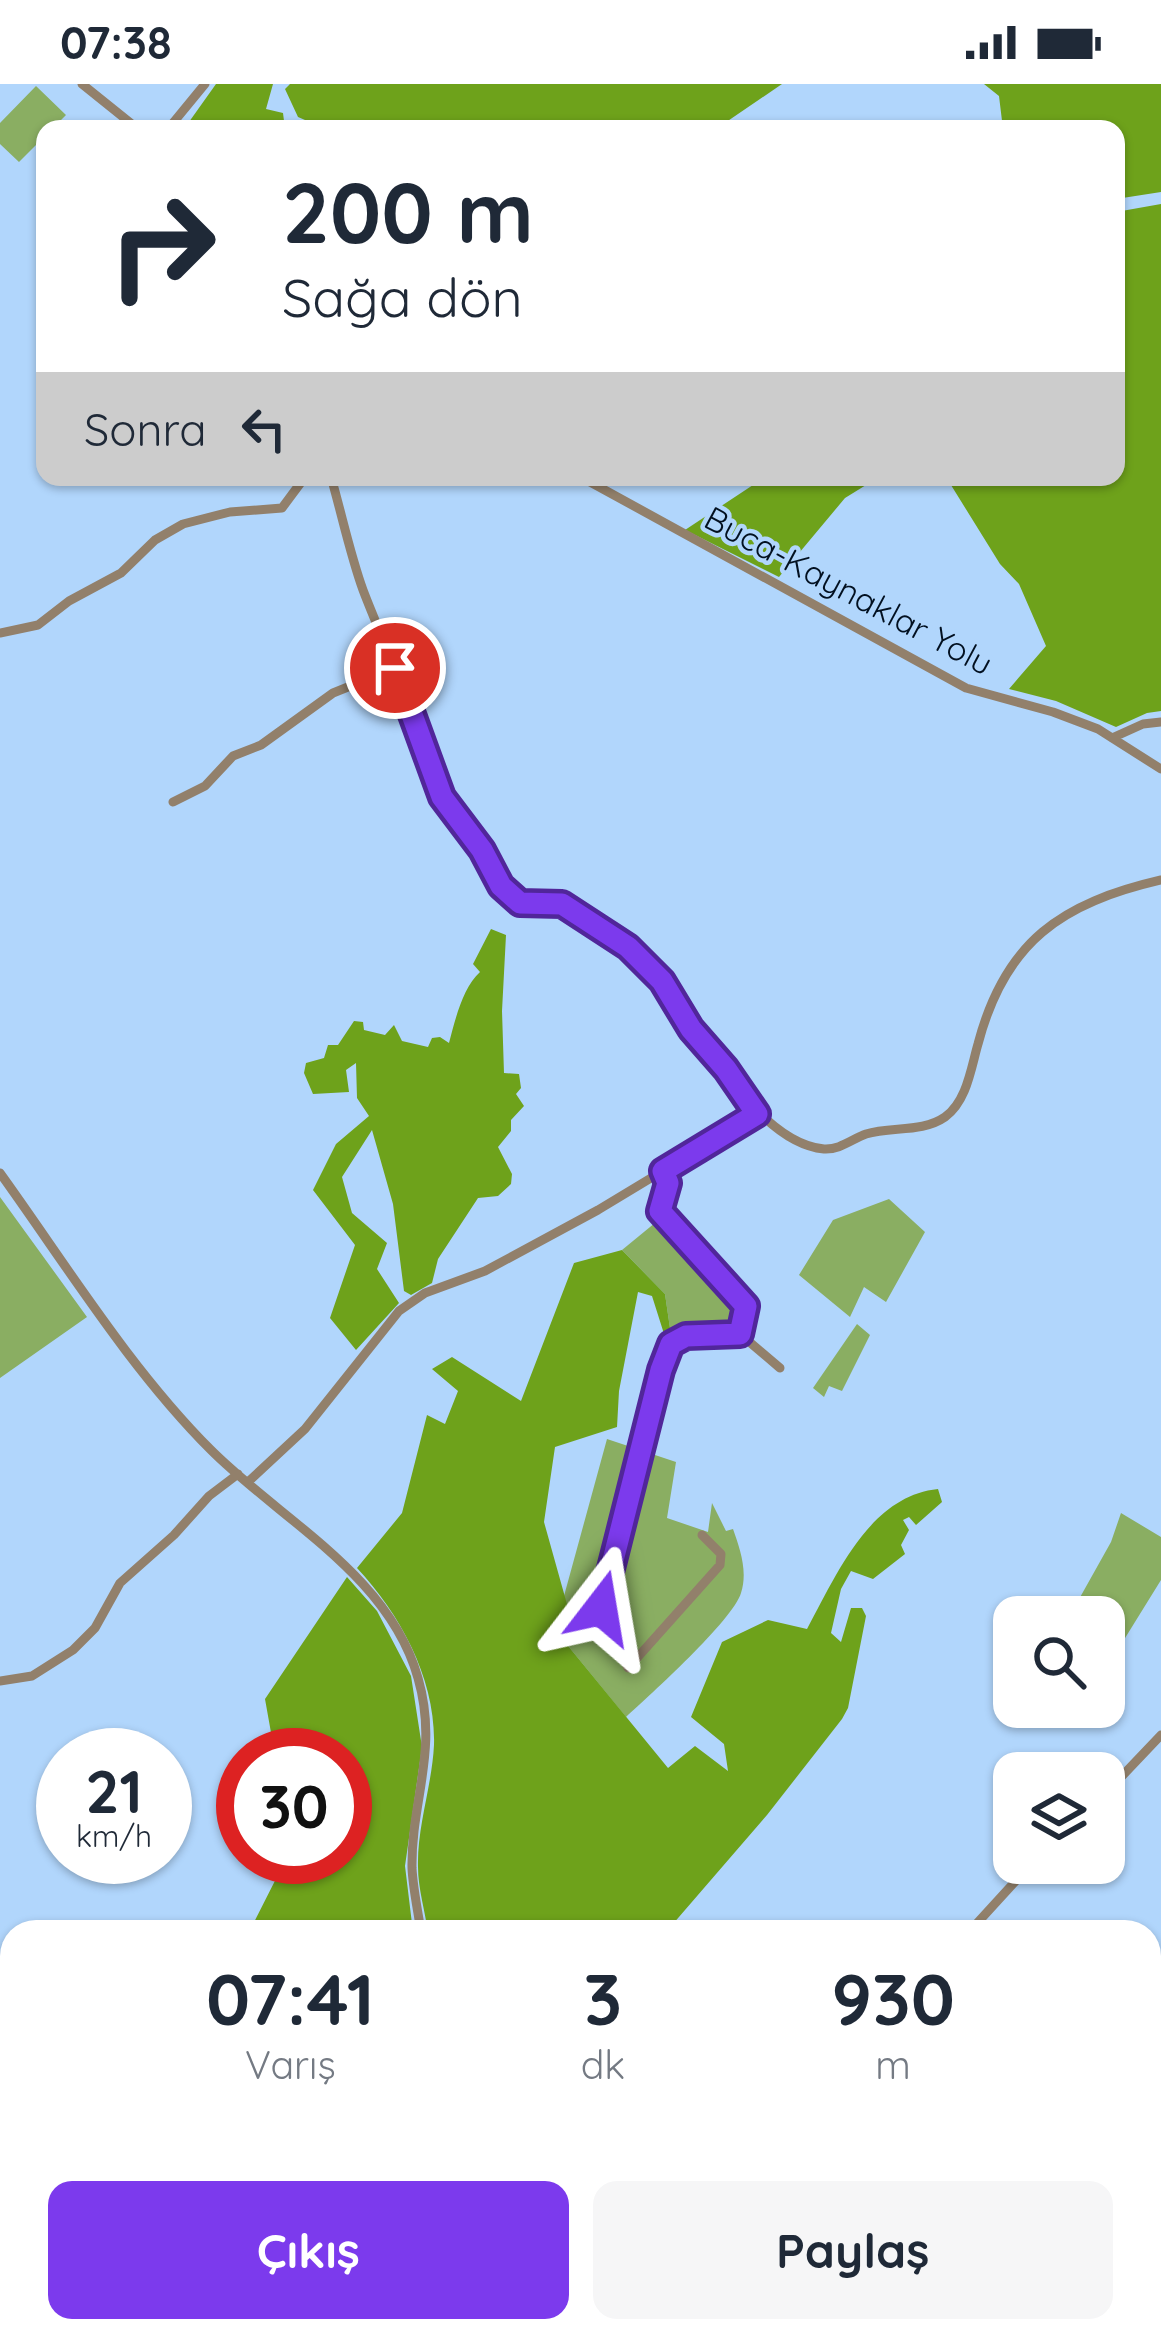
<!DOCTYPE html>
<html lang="tr">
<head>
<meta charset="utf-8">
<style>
  body { margin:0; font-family:Quicksand,sans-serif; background:#f6f6f7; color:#1f2937; height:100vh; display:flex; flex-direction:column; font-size:45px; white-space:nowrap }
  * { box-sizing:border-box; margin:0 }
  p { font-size:39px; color:#747a83 }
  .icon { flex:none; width:66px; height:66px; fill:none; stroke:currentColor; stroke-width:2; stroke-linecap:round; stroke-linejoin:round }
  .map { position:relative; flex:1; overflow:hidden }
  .panel { position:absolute; left:0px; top:1836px; width:1161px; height:423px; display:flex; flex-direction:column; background:#fff; border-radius:36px 36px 0 0; box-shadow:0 3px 9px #0004 }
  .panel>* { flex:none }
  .top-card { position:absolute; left:36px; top:36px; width:1089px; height:366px; border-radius:24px; box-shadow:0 3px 9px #0004; background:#fff; color:#1f2937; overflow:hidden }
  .buttons { position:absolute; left:993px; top:1512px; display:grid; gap:24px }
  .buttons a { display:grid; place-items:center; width:132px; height:132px; border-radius:24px; background:#fff; box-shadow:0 3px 9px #0004; font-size:60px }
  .speed { position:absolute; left:36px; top:1644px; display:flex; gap:24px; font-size:60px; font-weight:700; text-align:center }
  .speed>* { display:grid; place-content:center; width:156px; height:156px; border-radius:50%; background:#fff; box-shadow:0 3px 9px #0004; line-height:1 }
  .speed small { font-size:30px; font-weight:400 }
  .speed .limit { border:18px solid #d22; background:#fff; color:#111 }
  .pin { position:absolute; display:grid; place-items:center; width:102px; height:102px; color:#fff; margin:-51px; border:6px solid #fff; border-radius:50%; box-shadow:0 3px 12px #0007 }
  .me { position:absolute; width:132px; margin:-66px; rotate:14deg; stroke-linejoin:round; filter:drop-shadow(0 0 9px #0008) }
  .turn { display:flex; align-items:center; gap:42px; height:252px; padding:0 48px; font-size:54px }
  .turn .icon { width:156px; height:156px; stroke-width:2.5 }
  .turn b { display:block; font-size:84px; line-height:102px }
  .then { display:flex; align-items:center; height:114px; padding:0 48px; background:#0003; gap:24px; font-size:45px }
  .eta { display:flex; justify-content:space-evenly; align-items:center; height:204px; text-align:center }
  .eta b { font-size:72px; font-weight:700; line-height:84px }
  .cta { display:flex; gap:24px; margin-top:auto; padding:24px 48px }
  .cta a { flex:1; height:138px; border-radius:24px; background:#7c3aed; color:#fff; font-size:48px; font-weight:700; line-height:138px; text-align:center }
  .cta a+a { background:#f6f6f7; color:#1f2937 }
  .status { display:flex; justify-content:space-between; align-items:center; height:84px; padding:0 60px; background:#fff; direction:ltr }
  .status svg { height:33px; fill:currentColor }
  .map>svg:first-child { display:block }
  .green { fill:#8aae62 }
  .forest { fill:#6ea21b }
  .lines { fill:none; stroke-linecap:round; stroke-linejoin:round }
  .minor { stroke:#92806b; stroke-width:9 }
  .route-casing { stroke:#51269a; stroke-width:30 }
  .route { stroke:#7c3aed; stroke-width:21 }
  .labels { text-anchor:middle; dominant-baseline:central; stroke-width:9; stroke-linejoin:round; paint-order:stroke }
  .street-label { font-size:33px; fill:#021020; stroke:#b1d6fc }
</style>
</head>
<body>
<div class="status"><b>07:38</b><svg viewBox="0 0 49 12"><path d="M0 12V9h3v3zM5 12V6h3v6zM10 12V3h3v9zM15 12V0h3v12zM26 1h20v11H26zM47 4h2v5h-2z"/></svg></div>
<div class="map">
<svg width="1161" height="2258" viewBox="0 0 1161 2258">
  <rect width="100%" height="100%" fill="#b1d6fc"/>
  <!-- green -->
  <path class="green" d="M36,2L66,31L52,45H45V52L19,78L0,60V39Z
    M0,1113L87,1233L0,1294Z
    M889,1115L925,1148L886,1218L864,1203L850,1233L799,1191L833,1136Z
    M661,1134L733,1219L734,1238L671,1251L665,1210L622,1166Z
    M857,1240L870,1251L842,1307L829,1302L824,1313L813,1304Z
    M607,1355L676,1378L667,1434L708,1448L712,1419L726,1447L733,1445C740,1465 748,1487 741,1509C733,1536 650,1611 626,1633L560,1552L570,1531L564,1512Z
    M1121,1429L1161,1453V1496L1104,1588V1533H1069L1111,1458Z"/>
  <!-- forest -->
  <path class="forest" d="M216,0H273L266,25L283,29L285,45H184Z
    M290,0H782L716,45H326L298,33L285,5Z
    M984,0H1161V108L1116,115V45H1003L999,12Z
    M1161,120V627L1147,629L1116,643L1056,617L1009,605L1046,562L1019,500L1000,480L946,393H1116V128Z
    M765,393H879L845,414L779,493L685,446Z
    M491,845L506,851L502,927L504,989L519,990L521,1004L516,1010L524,1022L511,1036V1047L498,1063L512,1090L511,1100L498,1112L478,1114L438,1175L432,1199L411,1211L404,1207L393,1120L372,1046L342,1093L352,1129L387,1159L377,1185L399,1219L356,1266L330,1234L355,1161L313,1106L336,1060L369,1032L357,1014L356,979L346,986L349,1008L313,1010L304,989L306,979L324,974L328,961H338L354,937L363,938L364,946L385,951L394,941L402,957L428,963L432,954L440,953L449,959C455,936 463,903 480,888L473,880Z
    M622,1166L665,1210L671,1251L665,1253L652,1212L638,1208L619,1307L617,1343L555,1363L544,1438L570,1531L560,1552L668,1684L695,1662L728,1687L724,1660L691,1633L722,1558L768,1536L807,1545C836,1492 869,1412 938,1405L942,1418L916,1441L909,1433L903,1436L909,1446L901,1461L905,1470L873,1495L851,1487L841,1505L831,1549L841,1558L851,1524H862L866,1532L848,1624L842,1635L767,1731L666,1848H428C425,1827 418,1804 418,1783C417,1742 432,1702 434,1661C436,1596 401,1531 357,1484L402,1429L427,1331L445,1340L458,1307L432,1285L452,1273L521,1317L574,1179Z
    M347,1493L377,1527L411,1592L422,1663L405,1782L413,1848H249L287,1773H345V1671H275L265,1615Z
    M79,2247H486L481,2258H67Z"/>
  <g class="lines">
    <!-- minor -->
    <path class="minor" d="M82,0L138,45
      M168,45L205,0
      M331,393C342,431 350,470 363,506C377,543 394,579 407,616C418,648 426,689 445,718C455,733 510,815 520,819C530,823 546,819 556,820C577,823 609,848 626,861C687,908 743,1057 824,1065C840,1066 852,1055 866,1050C891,1042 922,1049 945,1033C967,1017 971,984 978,960C1005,857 1062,819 1161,796
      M581,393L966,604L1053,628L1098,645L1161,685
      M0,549L38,541L69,517L121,489L155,456L183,440L230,428L282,424L305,393
      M1112,654L1143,640L1161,638
      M173,718L205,702L233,672L261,661L333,609L395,584
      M663,1087L668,1099L660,1127L746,1222L740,1250L780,1284
      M0,1089C67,1182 130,1285 211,1366C282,1437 389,1491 418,1594C439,1667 411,1716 412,1784C413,1805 418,1827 421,1848
      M248,1398L305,1345L399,1227L425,1209L485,1187L598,1126L757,1030
      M702,1451L721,1470L720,1481L628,1584L601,1524L663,1279C679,1242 704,1251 740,1250
      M0,1597L32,1592L73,1566L95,1544L120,1499L174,1451L209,1412L238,1390
      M1104,1711L1161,1651
      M969,1848L1032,1779
      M1149,1911L1161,1906
      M1149,2239L1161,2224
      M720,2247L731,2258
      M738,2258L742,2247
      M1127,2258L1140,2247"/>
  </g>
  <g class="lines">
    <defs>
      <path id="route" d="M395,584L442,713L482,766L501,802L520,819L562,820L628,863L662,897L691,945L726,985L757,1030L663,1087L668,1099L660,1127L746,1222L740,1250L686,1252L671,1260L661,1286L601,1524"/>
    </defs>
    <!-- route casing -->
    <use href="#route" class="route-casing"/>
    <!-- route -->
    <use href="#route" class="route"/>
  </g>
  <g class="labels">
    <!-- street labels -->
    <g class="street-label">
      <text transform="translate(849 506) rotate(28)">Buca-Kaynaklar Yolu</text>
    </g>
  </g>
</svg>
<div class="buttons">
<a><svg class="icon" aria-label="search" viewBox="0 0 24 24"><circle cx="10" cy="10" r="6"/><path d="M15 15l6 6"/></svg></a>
<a><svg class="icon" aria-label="layers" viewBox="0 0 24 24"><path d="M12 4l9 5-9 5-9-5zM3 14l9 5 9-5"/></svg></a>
</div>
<div class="speed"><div>21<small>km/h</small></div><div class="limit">30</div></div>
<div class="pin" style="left:395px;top:584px;background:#d93025"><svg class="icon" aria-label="arrive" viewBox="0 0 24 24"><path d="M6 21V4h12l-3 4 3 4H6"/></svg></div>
<svg class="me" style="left:601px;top:1524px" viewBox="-20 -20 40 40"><path d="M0-17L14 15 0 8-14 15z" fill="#7c3aed" stroke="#fff" stroke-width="4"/></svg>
<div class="top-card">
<div class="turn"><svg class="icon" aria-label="right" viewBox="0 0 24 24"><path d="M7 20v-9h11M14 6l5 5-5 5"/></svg><div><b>200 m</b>Sağa dön</div></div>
<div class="then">Sonra<svg class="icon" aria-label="left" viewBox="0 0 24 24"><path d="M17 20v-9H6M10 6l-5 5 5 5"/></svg></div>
</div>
<section class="panel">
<div class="eta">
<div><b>07:41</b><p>Varış</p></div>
<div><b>3</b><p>dk</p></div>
<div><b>930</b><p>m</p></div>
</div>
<div class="cta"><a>Çıkış</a><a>Paylaş</a></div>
</section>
</div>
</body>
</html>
